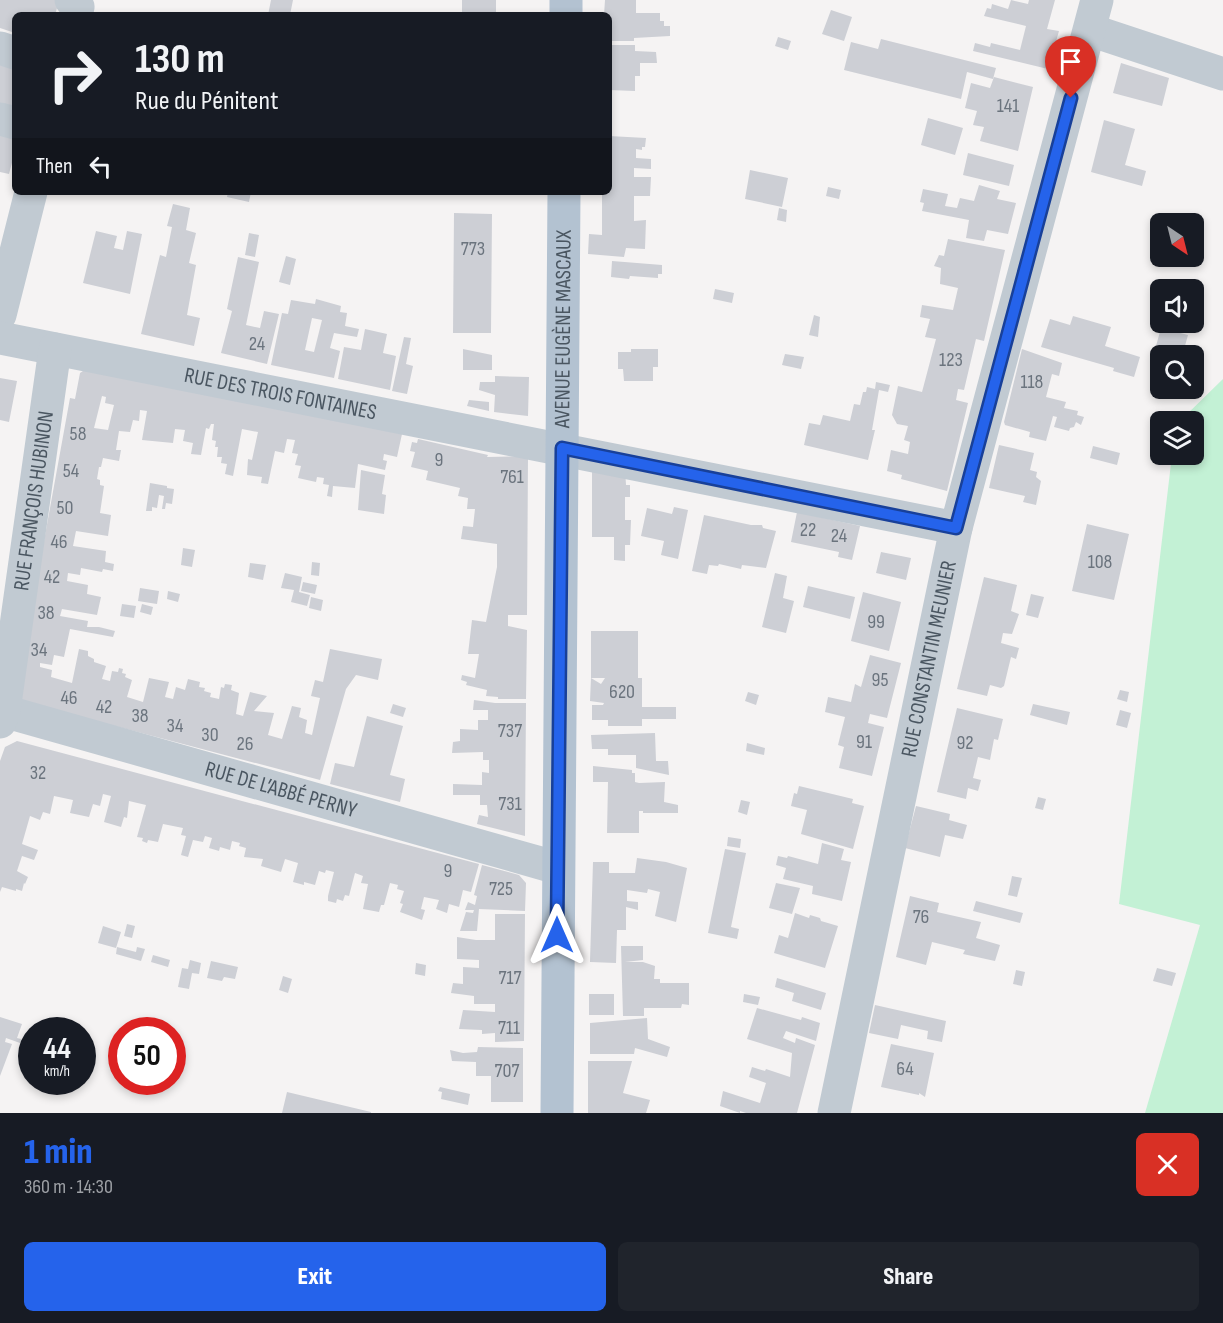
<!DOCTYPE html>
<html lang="en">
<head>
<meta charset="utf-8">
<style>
  body { margin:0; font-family:"Sofia Sans Condensed",sans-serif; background:#20242c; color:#f1f3f6; height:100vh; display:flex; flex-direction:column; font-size:22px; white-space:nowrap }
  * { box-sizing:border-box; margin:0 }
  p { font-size:20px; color:#9ea1a6 }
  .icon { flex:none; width:33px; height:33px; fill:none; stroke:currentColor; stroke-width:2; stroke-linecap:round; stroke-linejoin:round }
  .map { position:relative; height:1113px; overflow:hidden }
  .panel { display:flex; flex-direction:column; background:#171b24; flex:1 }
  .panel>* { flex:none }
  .top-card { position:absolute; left:12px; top:12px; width:600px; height:183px; border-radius:9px; box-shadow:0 3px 9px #0003; background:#171b24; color:#f1f3f6; overflow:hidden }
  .needle { width:39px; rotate:145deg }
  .controls { position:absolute; left:1150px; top:213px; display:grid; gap:12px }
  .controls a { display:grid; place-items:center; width:54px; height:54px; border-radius:9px; background:#171b24; box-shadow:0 3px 9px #0003; font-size:30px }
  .speed { position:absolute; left:18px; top:1017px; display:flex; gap:12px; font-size:30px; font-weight:700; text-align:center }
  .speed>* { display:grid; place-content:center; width:78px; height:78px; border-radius:50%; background:#171b24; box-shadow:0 3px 9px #0003; line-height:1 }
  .speed small { font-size:15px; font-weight:400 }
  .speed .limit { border:9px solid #d22; background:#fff; color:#111 }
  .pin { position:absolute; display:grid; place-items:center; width:51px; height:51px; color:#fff; margin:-62px -26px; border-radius:50% 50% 50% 0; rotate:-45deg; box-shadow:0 0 6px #0007 }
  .pin .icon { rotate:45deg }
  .me { position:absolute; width:66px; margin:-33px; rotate:0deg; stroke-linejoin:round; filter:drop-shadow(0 0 4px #0008) }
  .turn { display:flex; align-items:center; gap:21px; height:126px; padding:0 24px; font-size:27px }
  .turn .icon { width:78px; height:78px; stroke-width:2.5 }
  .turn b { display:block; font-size:42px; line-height:51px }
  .then { display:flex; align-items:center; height:57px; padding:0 24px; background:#0003; gap:12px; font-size:22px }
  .round { display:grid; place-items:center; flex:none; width:63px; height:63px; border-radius:9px; background:#20242c }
  .summary { display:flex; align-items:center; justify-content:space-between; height:102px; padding:0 24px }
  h1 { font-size:36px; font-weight:800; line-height:45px; color:#2563eb }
  .cta { display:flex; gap:12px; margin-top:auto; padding:12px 24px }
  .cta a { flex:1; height:69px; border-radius:9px; background:#2563eb; color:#fff; font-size:24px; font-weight:800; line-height:69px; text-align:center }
  .cta a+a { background:#20242c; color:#f1f3f6 }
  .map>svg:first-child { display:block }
  .green { fill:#c3f1d5 }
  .building { fill:#cdcfd5; fill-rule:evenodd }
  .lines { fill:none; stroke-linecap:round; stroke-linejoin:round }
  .minor { stroke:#c1cad2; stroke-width:33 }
  .major { stroke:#b3c2d1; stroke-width:33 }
  .route-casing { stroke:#184099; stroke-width:15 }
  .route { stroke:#2563eb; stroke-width:10 }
  .labels { text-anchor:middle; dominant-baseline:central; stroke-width:4.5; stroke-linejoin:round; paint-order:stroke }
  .number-label { font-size:20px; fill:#6b747e }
  .street-label { font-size:22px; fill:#4a5661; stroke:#fff }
</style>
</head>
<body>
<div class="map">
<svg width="1223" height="1113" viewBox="0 0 1223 1113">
  <rect width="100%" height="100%" fill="#f5f3f3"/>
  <!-- green -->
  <path class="green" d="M1223,379V1113H1145L1200,925L1119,904L1172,455L1194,454V422L1180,421Z"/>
  <!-- building -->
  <path class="building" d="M0,0H56L59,1L55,15H15V33L0,28Z
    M271,0H293L290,15H268Z
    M462,0H496V15H462Z
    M605,0H636V13H660V21H664V26H670V36L634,38V41H609V15H604Z
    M1011,0L1028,4L1029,0H1055L1047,29L1059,31L1048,69L973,51L975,43L990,47L991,43L1020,50L1026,26L984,16L987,8L991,9L992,4L1008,9Z
    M831,10L852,17L844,41L822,34Z
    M778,37L791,41L788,50L775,46Z
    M881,39L996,68L993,79L967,72L961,99L844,70L851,42L878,49Z
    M609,45H635V51L656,52L657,63H640V76H635V91L609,90Z
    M0,59L15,63V108L0,104Z
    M1121,63L1169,78L1162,106L1113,93Z
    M994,77L1033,87L1018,151L980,141L984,127L973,125L977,111L965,108L971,83L990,88Z
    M928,118L963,128L955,155L921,145Z
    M1104,120L1135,129L1125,165L1146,171L1142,186L1091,172Z
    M0,133L15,136V159H13L9,174L0,172Z
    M609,136L646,138L645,147H642V150L636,149V158L651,159V169L634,168V177H651L650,196H634V221L646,220L645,249L626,248L624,257L588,254L589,234L602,235V192H609Z
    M968,153L1014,165L1009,186L963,175Z
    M750,170L788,178L782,207L745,199Z
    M979,185L1000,191L997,199L1016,203L1008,234L987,230L984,241L966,238L969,220L922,211L924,203L920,202L923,189L948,194L945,206L957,208L960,198L974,201Z
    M828,187L841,190L839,199L826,196Z
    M228,192H251L249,202L227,197Z
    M173,204L190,208L186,230L196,233L189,263L196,265L187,315L200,318L194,346L141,334L160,255L166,257L172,227L167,226Z
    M779,208L787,210L786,222L777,220Z
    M454,213L492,214L491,333H453Z
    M96,231L117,236L114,248L123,250L127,231L142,234L130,294L83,283Z
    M249,233L259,235L255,257L245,255Z
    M948,239L1005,250L984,341L976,339L964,390L958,389L956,400L968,403L947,491L901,479L902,475L887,471L891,450L908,454L910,442L904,440L908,426L897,424L892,415L898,386L922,392L936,339L925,337L930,319L920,317L922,305L953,310L958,288L940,284L941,268L934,266L939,255L944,256Z
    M286,256L296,259L290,285L279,282Z
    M238,257L259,262L246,325L260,328L264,311L279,314L267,364L221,353L232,311L227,309Z
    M612,261L662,265V274H658V278L630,276L629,279L611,277Z
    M715,289L734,293L732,303L713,299Z
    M316,299L341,306L340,312L347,313L345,326L359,329L357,337L334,333L330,348L340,351L334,378L271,365L282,313L288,314L291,300L315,304ZM312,318L322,320L314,352L305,350Z
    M814,315L820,317L818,337L809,335Z
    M1073,316L1111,327L1105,346L1140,357L1134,377L1113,371L1114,368L1041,347L1050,319L1070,325Z
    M1161,328L1188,335L1183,353L1156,346Z
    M365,329L387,334L383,353L396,356L390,390L338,379L344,347L361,350Z
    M404,337L411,338L406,364L413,366L407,394L392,391Z
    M463,349L492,355V370H463Z
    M631,349H658V367H653V381H624L623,369H618V352H631Z
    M1022,349L1062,363L1059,376L1052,374L1046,397L1066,402L1064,408L1078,411L1077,415L1084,417L1081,425L1076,422L1074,427L1070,428L1069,431L1054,427L1057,417L1053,416L1046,441L1029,437L1030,432L1005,425L1004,422Z
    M785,354L804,357L801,369L782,365Z
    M86,369L402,434L397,457L384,454L383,460L387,461L385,470L358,464L355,488L333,486L332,497L327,496L329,485L323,484L324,478L317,477L316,482L298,478L301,466L295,465L298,454L292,453L295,440L287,439L284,453L275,451L268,484L261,483L262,477L247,475L248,459L252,460L258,432L242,429L233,476L225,474L227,464L221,463L222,457H217L218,447H215L216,441L212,440L214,424H211L209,429L206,428L201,455L191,454L193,443L183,441L185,430L175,429L173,443L142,440L147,411L140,410L139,421L133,420L130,432L119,431L116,450H121L119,461L103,458L101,467H99L97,479L100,480V485L104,486L100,513L111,515L108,536L76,531L73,546L106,551L105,562L114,564L113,571L103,569L102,572L81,568L80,575L68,573L67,581L88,585L87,594L101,597L97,615L62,609L60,616L88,621L87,627H99L115,631L113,637L70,629L64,657L54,655L52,665L40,663V667L52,670L51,677L72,683L79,649L88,651V656L94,659V662L106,666L102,679L110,681L112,671L118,672L119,668L123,669L122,673L126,674L125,677L132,680L127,697L143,702L149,678L169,682L165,697L173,699L176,687L185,690L188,679L200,682L199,687L205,688L204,691L211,693L210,697L219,699L221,687L224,688L225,684L232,685L231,690L239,693L236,714L243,716L250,692L267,696L254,711L274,713L268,735L282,739L292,706L301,708L299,717L307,720L305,733L312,735L320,698L311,696L315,680L323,682L330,649L382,659L378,680L356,675L346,689L320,780L43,707L22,703L16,695L70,398L75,399L80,373ZM102,396L106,397L105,403L114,405L108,430L94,428Z
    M495,376L529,377L528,416L494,412L495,395L479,390L480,382H495Z
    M0,378L17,381L9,422L0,420Z
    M876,382L890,385L888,392L879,390L872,430H875L868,460L804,445L809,423L820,425L823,415L850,421L854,404L860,405L863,392H866L867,387L875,389Z
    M469,400L489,402V411L467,406Z
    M418,439L488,455L487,457L528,456L527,615H508V626L527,630L526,699H498V697L486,696L487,690L466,685L467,682L461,680L462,675L475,678L479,654H468L472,620L486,622L497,567V544L461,539L463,526L473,527L475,509H467L468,498L458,496L460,488L426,480L428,471L411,467L415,452L410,451L412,442L417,443Z
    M999,445L1034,453L1030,470L1037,472L1036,477L1041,481L1036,505L1023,502L1025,496L989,488Z
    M1093,446L1120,453L1117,465L1090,458Z
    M592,469H625L626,485H630V497H625V520H631L630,545H625V561L614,560V537H592Z
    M361,470L385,475L382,494L386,495L384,514L358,510Z
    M150,483L167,486V488L174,489L172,504L166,503L165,509H162L164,496L159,495L157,508L152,507V511H146Z
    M674,507L688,510L678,559L661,555L664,541L641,536L647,508L672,514Z
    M797,512L860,526L852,560L838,557L839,552L791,542Z
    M704,515L751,525H762L763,528L776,531L766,568L742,565L741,569L719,564L718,566L709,565L707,574L692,571Z
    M1087,524L1129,534L1114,600L1072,591Z
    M183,548L195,550L192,567L181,565Z
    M881,552L911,558L906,580L876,573Z
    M312,562L320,563L319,576L311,575Z
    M250,563L266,565L263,580L248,577Z
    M285,573L302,577L299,592L310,595L307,606L291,602L294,590L281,588Z
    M775,573L787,576L783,598L794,601L786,633L762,627Z
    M984,577L1017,585L1011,611L1019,614L1012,634L1003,633L1001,643L1019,648L1016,659L1011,657L1004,686L1001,688L990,685L987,696L957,689Z
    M303,582L317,585L315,594L301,591Z
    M808,586L855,597L850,619L803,607Z
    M140,588L159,591L157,604L138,601Z
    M168,591L180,594L178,602L167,599Z
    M863,592L901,602L889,651L851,641Z
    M1031,594L1044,597L1038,618L1026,615Z
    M311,597L323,600L321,611L309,608Z
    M122,604L136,606L134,618L120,616Z
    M142,604L153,607L151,615L140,612Z
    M591,631H638V678H642V707H676V719H642V726H608V720H592V705H603L604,703L590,701L591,678L601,684L605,678H591Z
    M870,655L901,663L887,718L870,714L868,723L884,727L872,776L839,768L844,747L838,745L845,717L825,712L828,697L851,702L855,684L861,687Z
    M1120,690L1129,692L1127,702L1117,699Z
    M748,692L759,695L756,705L745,701Z
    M474,700L495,703H526L525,836L477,824L479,815L488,817L487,805H480V795H453V784L482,785V772L489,773V760H483V752L452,753L453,742L460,741V729L478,730V720H488V710H473Z
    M393,704L406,708L403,717L390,713Z
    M1033,704L1070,712L1067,725L1030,715Z
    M957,708L1003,719L998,740L994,739L990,760L978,757L973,778L981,780L978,791L968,788L966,799L937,792Z
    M1120,710L1131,713L1127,728L1116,725Z
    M367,716L403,726L390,775L405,779L400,802L330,784L335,763L354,767Z
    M655,733L656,761H668L669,775L636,768V755H608V749H592L591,735Z
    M17,741L479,864L471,892L463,890L459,907L449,904L447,913L436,909L439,900L424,897L421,909L425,910L422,920L400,912L403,904L400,903L404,891L397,889L398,885L390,883L384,905H381L379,912L363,909L368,884L361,883L363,876L355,873L349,896L345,895L343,901L337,899L336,903L328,901V896L334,872L326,870L325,873L319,871L315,885L304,882V885L293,882L298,863L285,859L281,872L261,866L263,859L244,857L246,848L239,846L240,843L232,841L230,850L220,847L219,851L209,848L212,838L205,836L203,842L193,840L188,857L181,855L186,836L181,835L183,828L163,824L158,842L148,840L147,843L142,841L143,838L137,837L146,805L129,801L127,818L124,817L121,827L104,822L111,796L103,794L100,806L93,804L89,817L70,813L73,800L54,796L50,814L43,812L40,820L30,816L22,844L38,850L34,860L22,856L17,871L28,877L25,884L24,883L22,891L16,889V891L2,887L0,892V761L5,747Z
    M747,743L765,748L764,755L746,751Z
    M593,766L632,770V773H635V782L639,783L665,782L664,802L678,805V813H643V811H639V833H607L608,782H593Z
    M799,786L853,799L852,803L864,806L853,849L801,834L807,810L791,806L794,793L797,794Z
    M1038,797L1046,799L1043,810L1035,808Z
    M741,800L750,802L747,815L738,812Z
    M916,806L950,814L949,820L967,825L963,839L945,835L940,857L905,848Z
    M728,837L741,839L740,848L727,846Z
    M822,843L844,849L841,860L851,862L842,901L812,894L813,886L783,879L786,868L776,865L778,856L787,858L788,856L818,864Z
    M725,849L746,853L731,927L739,929L737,939L708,933Z
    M637,858L666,862L687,868L676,922L655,916L660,892L648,889L647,893L627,890V901L638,902V910L626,907V930H617L616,963L590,962L593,862H609V873H635Z
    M482,865L519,875L526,883L525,911L479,909L477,931H460L466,912L473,913L474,910H465L468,902L475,905L477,896L474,895Z
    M1012,876L1022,878L1017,897L1008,895Z
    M776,883L800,888L792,914L769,908Z
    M910,896L939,903L937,912L981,922L976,938L1000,945L995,961L963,954L965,950L932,942L926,965L896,957Z
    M976,901L1023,913L1020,923L973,911Z
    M795,913L809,918L810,915L820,918L821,921L838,926L825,968L774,953L779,935L788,938Z
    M495,914H525L524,1041L495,1042V1033L482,1034V1030L459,1029L463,1010L495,1012V1004H474V996L451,993L453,983L463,984V967L479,968V960L457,959V937L476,940H495Z
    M127,924L135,926L132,938L124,936Z
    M103,926L121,932L116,948L98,943Z
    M621,946H643V960L625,962H643L655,966L654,979H660V983H689V1005L682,1004L681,1008H644V1016H623Z
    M117,947L136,952L137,947L145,949L141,961L116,954Z
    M153,955L170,960L168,967L151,962Z
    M190,960L201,963L199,974L192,973L189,989L178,987L182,968L188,969Z
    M211,961L238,967L235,979L224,977L222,981L207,978Z
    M416,963L426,965L425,976L415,974Z
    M1157,968L1176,973L1172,986L1153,981Z
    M1016,970L1025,972L1022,986L1013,984Z
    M283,976L292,979L288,993L279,990Z
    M777,978L826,993L821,1010L792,1001L794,993L775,987Z
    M589,994H614V1015H589Z
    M744,994L760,997L758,1005L743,1002Z
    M875,1005L946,1021L942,1042L927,1039L928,1031L901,1025L898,1039L869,1033Z
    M757,1008L801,1020L802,1017L820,1023L816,1041L786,1031L783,1038L795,1043L796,1038L815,1045L797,1113H746L740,1111V1113L720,1106L723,1091L760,1103L766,1083L749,1077L752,1067L765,1071L766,1069L790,1077L792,1053L747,1039Z
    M0,1017L22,1024L17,1038L21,1039L20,1043L6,1038L5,1042L12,1044L0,1076Z
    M647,1018L648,1039L670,1047L667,1057L635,1048L634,1054H590V1023Z
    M891,1044L934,1053L925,1097L919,1093V1095L881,1087Z
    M478,1047L523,1048V1102H491V1076H476V1062L452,1061L450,1050L463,1053L477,1052Z
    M588,1061H632L623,1093L650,1100L646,1113H588Z
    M440,1087L470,1094L468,1105L441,1099L442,1092L438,1091Z
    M287,1092L371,1112V1113H282Z"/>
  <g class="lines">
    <!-- minor -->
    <g class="minor">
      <path d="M71,0L78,7L76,15"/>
      <path d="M1090,30L1223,74"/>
      <path d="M0,48L15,53"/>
      <path d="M0,119L15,123"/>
      <path d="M0,315L31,192"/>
      <path id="s1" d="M0,338L956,528"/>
      <path id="s2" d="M0,710L558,868"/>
      <path id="s3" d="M0,722L4,711L55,349"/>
      <path id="s4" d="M834,1113L956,528L1097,0"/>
    </g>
    <!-- major -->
    <g class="major">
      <path d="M566,15V0"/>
      <path id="s5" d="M557,1113L564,192"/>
    </g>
  </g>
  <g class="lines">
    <defs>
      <path id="route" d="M557,935L562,448L956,528L1071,98"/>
    </defs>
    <!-- route casing -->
    <use href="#route" class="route-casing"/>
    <!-- route -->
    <use href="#route" class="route"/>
  </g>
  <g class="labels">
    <!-- number labels -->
    <g class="number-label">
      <text x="1008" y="106">141</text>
      <text x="473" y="249">773</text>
      <text x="257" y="344">24</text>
      <text x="951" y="360">123</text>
      <text x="1032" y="382">118</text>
      <text x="78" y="434">58</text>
      <text x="439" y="460">9</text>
      <text x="71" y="471">54</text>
      <text x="512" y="477">761</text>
      <text x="65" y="508">50</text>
      <text x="808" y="530">22</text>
      <text x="839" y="536">24</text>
      <text x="59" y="542">46</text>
      <text x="1100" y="562">108</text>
      <text x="52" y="577">42</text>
      <text x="46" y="613">38</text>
      <text x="876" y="622">99</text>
      <text x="39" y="650">34</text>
      <text x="880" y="680">95</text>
      <text x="622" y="692">620</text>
      <text x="69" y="698">46</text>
      <text x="104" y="707">42</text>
      <text x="140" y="716">38</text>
      <text x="175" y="726">34</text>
      <text x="510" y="731">737</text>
      <text x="210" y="735">30</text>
      <text x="864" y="742">91</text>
      <text x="965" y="743">92</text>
      <text x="245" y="744">26</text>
      <text x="38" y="773">32</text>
      <text x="510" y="804">731</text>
      <text x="448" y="871">9</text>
      <text x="501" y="889">725</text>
      <text x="921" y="917">76</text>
      <text x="510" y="978">717</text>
      <text x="509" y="1028">711</text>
      <text x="905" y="1069">64</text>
      <text x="507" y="1071">707</text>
    </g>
    <!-- street labels -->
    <g class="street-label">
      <text stroke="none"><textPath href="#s5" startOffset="784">AVENUE EUGÈNE MASCAUX</textPath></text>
      <text stroke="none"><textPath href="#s1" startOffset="286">RUE DES TROIS FONTAINES</textPath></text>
      <text stroke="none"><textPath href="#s3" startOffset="224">RUE FRANÇOIS HUBINON</textPath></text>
      <text stroke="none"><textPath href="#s4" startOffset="464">RUE CONSTANTIN MEUNIER</textPath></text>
      <text stroke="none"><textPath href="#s2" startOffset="292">RUE DE L’ABBÉ PERNY</textPath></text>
    </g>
  </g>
</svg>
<div class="controls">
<a><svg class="needle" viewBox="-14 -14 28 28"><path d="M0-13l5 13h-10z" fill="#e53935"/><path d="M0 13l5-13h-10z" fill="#9ea1a6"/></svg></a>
<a><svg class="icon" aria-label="sound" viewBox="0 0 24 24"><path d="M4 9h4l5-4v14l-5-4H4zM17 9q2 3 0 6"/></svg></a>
<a><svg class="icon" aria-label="search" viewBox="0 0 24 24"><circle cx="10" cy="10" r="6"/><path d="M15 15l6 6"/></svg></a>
<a><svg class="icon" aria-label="layers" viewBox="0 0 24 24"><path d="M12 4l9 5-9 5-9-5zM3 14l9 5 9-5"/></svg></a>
</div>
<div class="speed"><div>44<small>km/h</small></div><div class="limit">50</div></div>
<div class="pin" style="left:1071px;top:98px;background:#d93025"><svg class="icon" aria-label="arrive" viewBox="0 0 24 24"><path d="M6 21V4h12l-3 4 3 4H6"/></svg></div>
<svg class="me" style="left:557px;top:935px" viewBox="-20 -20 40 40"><path d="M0-17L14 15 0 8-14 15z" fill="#2563eb" stroke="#fff" stroke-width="4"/></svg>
<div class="top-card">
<div class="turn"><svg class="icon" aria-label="right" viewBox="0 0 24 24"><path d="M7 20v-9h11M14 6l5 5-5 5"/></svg><div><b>130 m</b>Rue du Pénitent</div></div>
<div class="then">Then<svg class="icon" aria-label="left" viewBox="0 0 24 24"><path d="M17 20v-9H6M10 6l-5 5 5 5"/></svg></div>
</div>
</div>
<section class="panel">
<div class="summary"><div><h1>1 min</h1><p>360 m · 14:30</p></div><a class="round" style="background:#d93025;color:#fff"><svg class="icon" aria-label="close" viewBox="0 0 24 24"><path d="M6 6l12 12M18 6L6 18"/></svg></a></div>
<div class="cta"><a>Exit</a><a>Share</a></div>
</section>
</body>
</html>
